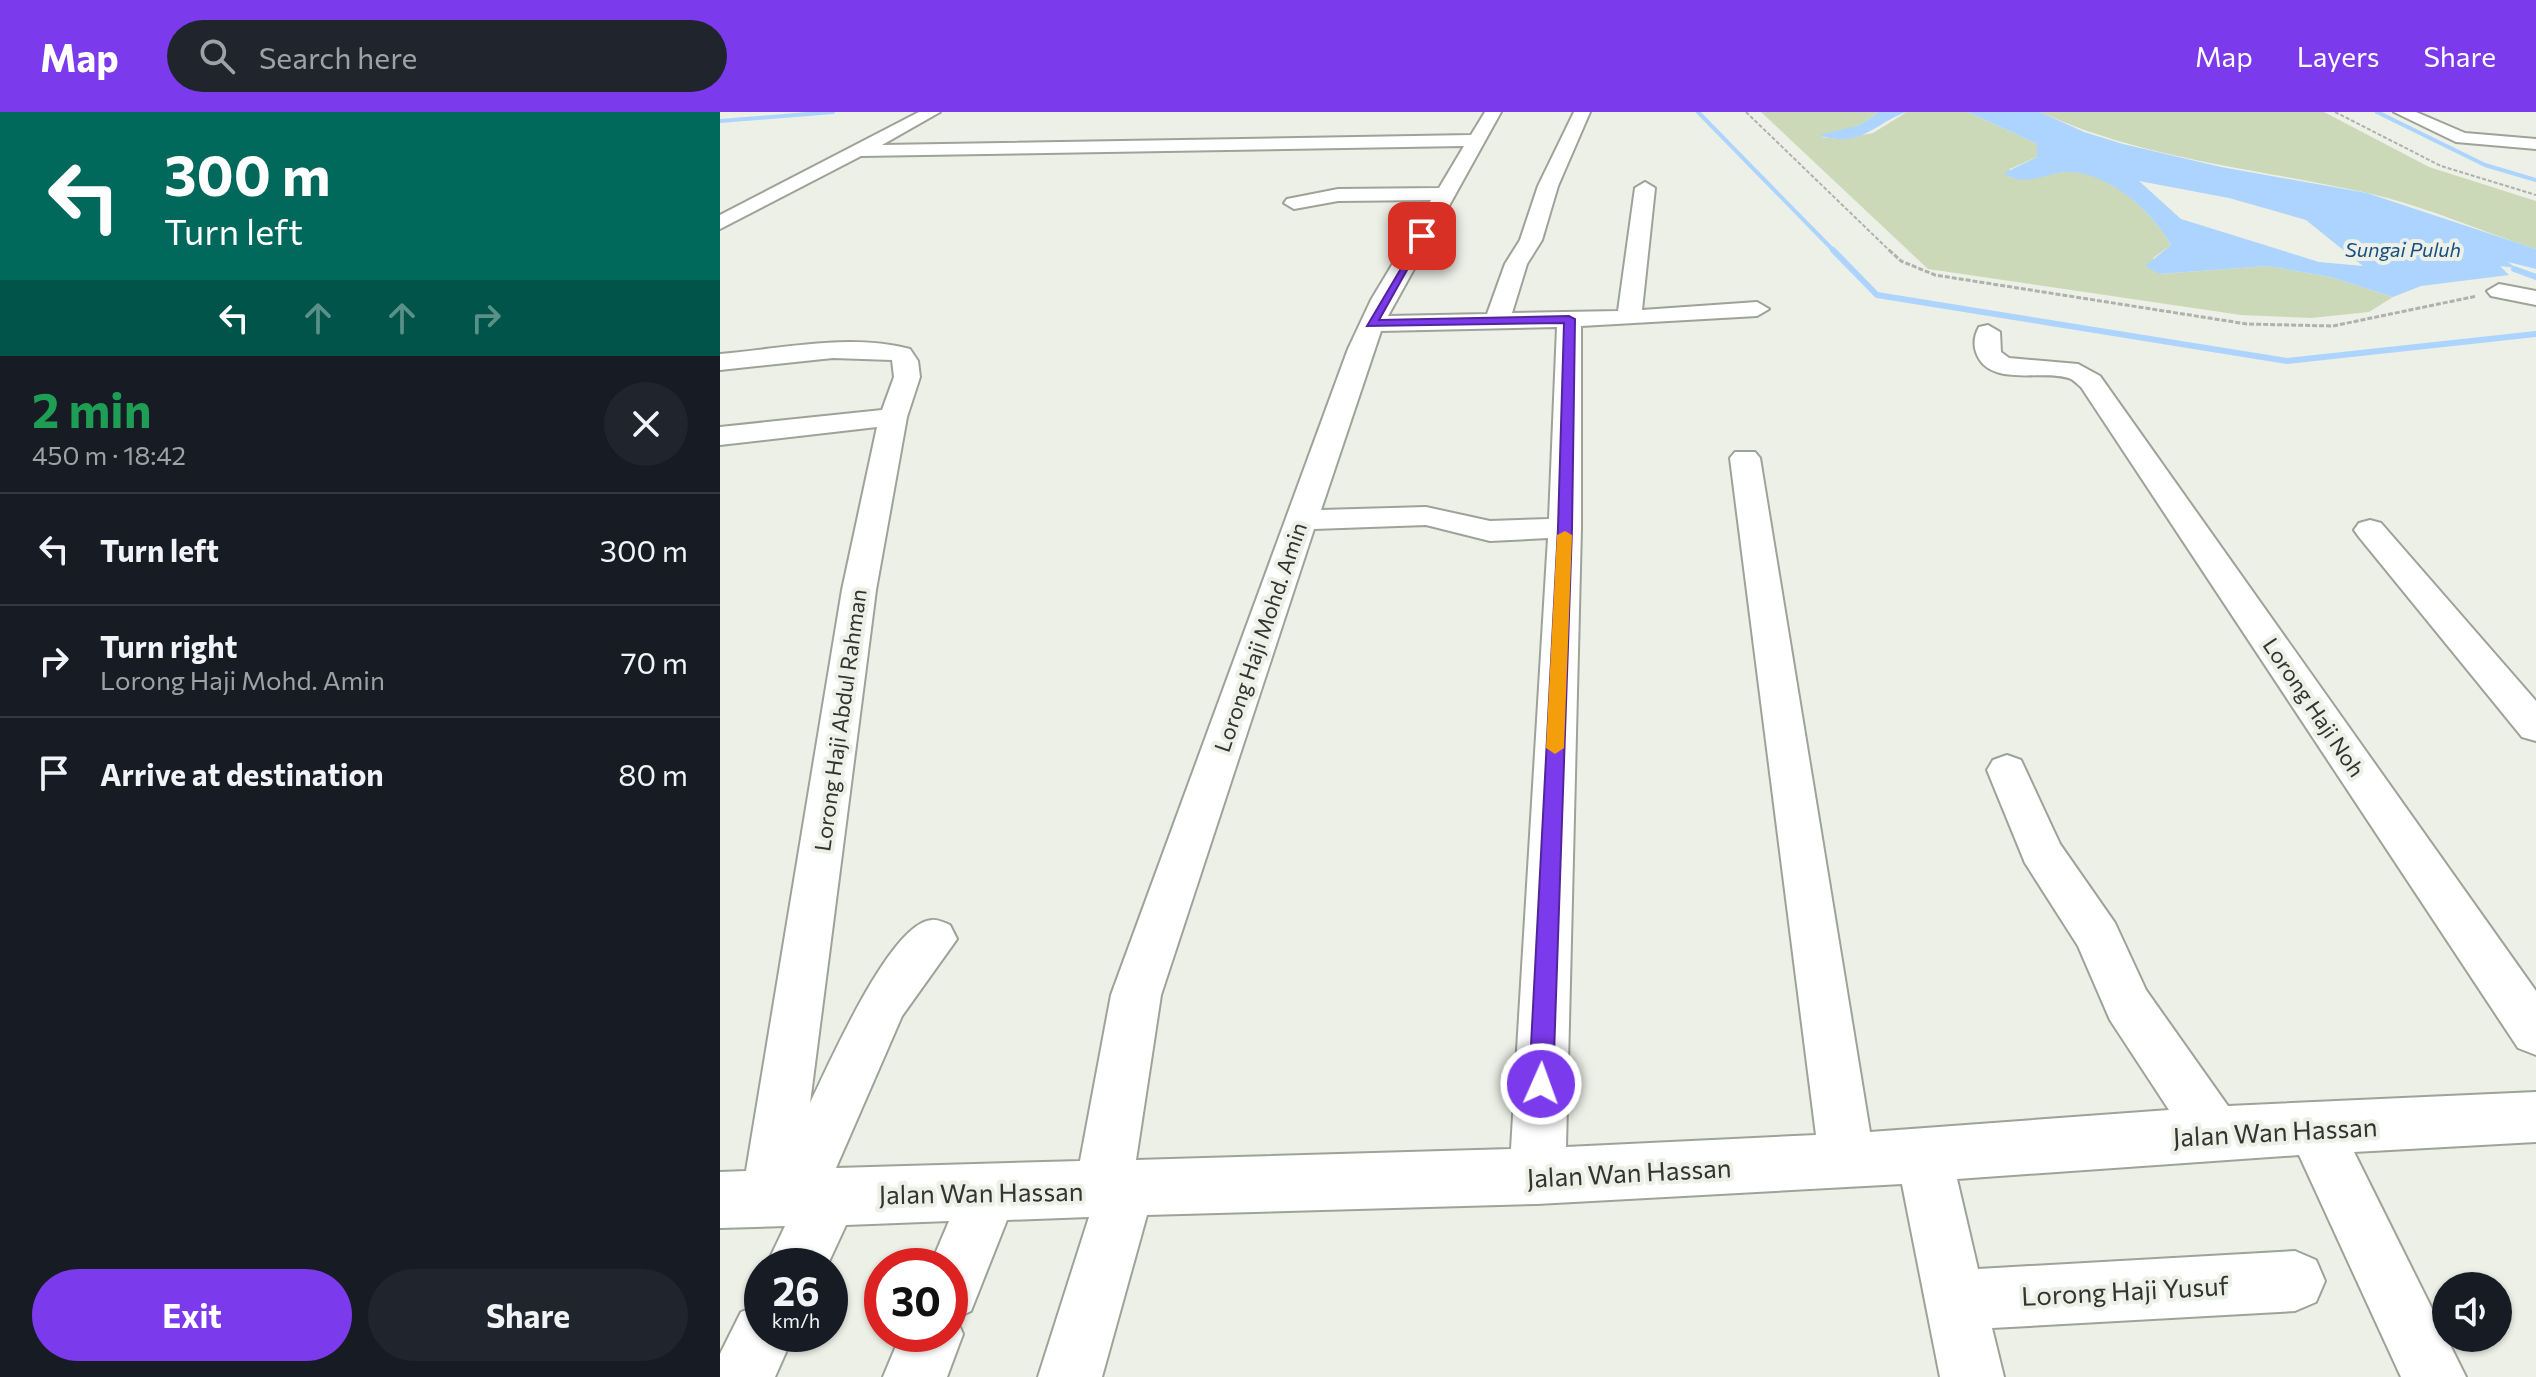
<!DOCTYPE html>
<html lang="en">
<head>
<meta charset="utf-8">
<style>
  body { margin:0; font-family:Commissioner,sans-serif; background:#20242c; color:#f1f3f6; height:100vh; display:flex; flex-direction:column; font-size:30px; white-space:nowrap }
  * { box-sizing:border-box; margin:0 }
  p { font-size:26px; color:#9ea1a6 }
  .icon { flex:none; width:44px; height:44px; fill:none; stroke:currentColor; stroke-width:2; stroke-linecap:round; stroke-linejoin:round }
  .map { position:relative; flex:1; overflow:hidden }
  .panel { display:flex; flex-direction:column; background:#171b24; width:720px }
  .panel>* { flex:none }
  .top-card { background:#00695c; color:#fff; overflow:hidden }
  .fabs { position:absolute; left:1712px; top:1160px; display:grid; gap:16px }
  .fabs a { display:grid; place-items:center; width:80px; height:80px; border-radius:50%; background:#171b24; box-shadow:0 2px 6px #0004; font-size:40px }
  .speed { position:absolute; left:24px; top:1136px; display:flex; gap:16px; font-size:40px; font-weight:700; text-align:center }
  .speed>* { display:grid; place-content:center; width:104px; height:104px; border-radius:50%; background:#171b24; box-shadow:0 2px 6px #0004; line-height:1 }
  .speed small { font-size:20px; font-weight:400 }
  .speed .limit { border:12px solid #d22; background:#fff; color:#111 }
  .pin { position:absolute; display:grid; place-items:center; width:68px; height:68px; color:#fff; margin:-34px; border-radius:16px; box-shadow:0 4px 12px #0006 }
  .me { position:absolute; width:88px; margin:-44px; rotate:2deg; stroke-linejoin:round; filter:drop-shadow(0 0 6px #0008) }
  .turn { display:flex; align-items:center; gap:28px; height:168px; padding:0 32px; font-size:36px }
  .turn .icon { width:104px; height:104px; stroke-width:2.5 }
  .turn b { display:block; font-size:56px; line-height:68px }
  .lanes { display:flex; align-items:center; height:76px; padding:0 32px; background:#0003; justify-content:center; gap:40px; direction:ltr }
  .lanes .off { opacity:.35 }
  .round { display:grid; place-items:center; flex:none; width:84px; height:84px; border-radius:42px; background:#20242c }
  .head { display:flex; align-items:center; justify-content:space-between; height:136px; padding:0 32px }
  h1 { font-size:48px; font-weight:700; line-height:60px; color:#1e9e55 }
  .primary-button { display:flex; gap:16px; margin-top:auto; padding:16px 32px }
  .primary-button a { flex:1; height:92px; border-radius:48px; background:#7c3aed; color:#fff; font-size:32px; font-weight:700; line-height:92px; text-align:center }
  .primary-button a+a { background:#20242c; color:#f1f3f6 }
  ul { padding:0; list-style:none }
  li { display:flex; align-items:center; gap:24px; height:112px; padding:0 32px; border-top:2px solid #363941 }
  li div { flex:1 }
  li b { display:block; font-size:30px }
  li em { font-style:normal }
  header { display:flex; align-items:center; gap:48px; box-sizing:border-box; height:112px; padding:0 40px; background:#7c3aed; color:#fff }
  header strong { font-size:38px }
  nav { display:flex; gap:44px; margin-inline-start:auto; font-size:28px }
  .search { width:560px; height:72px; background:#20242c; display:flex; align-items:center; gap:20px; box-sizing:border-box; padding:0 28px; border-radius:44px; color:#9ea1a6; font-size:30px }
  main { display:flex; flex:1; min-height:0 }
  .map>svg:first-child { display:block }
  .green { fill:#ccd9b8 }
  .water { fill:#add4ff; fill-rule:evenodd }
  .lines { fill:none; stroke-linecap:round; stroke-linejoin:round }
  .stream-far1 { stroke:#add4ff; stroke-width:4 }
  .stream { stroke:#add4ff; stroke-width:6 }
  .minor-casing { stroke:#9ea298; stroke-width:4 }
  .path-far1 { stroke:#afb2aa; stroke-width:2; stroke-dasharray:4 2; stroke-linecap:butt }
  .path { stroke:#afb2aa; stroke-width:3; stroke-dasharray:5 2; stroke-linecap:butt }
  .minor { fill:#fff; fill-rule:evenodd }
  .route { fill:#7c3aed; stroke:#51269a; stroke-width:2 }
  .slow { fill:#f59e0b }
  .labels { text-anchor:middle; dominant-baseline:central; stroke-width:8; stroke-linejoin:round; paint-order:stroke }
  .far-water-label { font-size:20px; font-style:italic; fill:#184f83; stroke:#ecf0e6 }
  .street-label { font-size:22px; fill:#333430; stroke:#ecf0e6 }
  .near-street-label { font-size:26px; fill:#333430; stroke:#ecf0e6 }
</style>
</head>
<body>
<header>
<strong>Map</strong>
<div class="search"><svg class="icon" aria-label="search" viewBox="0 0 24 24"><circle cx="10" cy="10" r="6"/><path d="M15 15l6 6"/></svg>Search here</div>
<nav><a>Map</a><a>Layers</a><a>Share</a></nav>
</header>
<main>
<section class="panel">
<div class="top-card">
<div class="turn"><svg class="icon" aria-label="left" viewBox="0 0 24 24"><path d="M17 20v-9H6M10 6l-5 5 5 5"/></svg><div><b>300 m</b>Turn left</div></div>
<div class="lanes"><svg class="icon" aria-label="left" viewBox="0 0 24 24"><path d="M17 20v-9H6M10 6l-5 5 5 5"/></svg><svg class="icon off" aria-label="ahead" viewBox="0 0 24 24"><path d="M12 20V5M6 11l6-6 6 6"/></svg><svg class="icon off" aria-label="ahead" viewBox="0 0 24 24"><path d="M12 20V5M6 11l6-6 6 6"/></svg><svg class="icon off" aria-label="right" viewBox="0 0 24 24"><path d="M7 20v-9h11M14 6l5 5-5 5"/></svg></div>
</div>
<div class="head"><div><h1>2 min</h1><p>450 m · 18:42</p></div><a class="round"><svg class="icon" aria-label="close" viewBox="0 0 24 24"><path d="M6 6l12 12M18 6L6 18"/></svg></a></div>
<ul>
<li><svg class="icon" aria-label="left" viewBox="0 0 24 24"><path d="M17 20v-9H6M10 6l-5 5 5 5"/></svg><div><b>Turn left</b></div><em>300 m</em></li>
<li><svg class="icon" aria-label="right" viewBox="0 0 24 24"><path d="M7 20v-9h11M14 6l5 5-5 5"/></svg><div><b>Turn right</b><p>Lorong Haji Mohd. Amin</p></div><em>70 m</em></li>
<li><svg class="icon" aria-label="arrive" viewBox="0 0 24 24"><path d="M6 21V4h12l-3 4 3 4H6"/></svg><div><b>Arrive at destination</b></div><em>80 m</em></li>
</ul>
<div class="primary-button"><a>Exit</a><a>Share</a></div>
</section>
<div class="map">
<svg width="1816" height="1265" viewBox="0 0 1816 1265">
  <rect width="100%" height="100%" fill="#ecf0e6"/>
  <!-- green -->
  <path class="green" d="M1041,0H1159L1140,13L1102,25L1118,27L1153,21L1187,0H1248L1317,32V45L1290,57L1289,65C1309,71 1325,62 1345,60C1386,57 1432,99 1451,133L1433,146L1439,162L1548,154L1610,165L1673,185L1649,200L1591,206L1521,203L1208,157Z
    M1320,0H1604L1709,55L1816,89V137C1760,119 1700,92 1643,80C1533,56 1423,47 1320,0Z"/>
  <!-- water -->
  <path class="water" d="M1159,0H1187C1155,10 1141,38 1099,23L1140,13Z
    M1248,0H1320L1364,20L1403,32L1501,55L1647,81L1816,137V157L1788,150L1796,156L1780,154L1789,163L1701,174L1673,185L1610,165L1548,154L1439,162L1425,154L1451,133C1432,99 1389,61 1349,60C1328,60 1303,77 1284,61L1317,45V32ZM1419,69L1509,86L1586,108L1643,154L1599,150L1461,107Z"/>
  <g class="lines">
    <!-- stream-far1 -->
    <path class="stream-far1" d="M978,0L1115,140
      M1657,0L1765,53L1816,68
      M0,9L113,0"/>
    <!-- stream -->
    <path class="stream" d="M1113,138L1157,183L1567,249L1816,222
      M1794,157L1816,165"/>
    <defs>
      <path id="minor" d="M199,0H220L162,33L751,23L765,0H781L668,204L767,202L785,152L800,128L818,74L854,0H870L838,74L822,128L807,152L792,201L898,199L915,76L925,70L935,76L922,198L1037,190L1049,197L1037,204L861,214V416L846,1035L1096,1023L1010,346L1015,340H1035L1040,346L1150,1020L1449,998L1390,908L1358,834L1305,751L1267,658L1273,648L1287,643L1301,648L1340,732L1395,811L1426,878L1508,994L1816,980V1030L1634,1040L1746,1265H1681L1579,1043L1237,1067L1258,1157L1575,1139L1596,1148L1605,1169L1596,1190L1575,1199L1272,1216L1284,1265H1220L1182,1072L817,1092L427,1103L382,1265H318L369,1105L287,1108L251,1199L236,1206L243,1222L227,1265H163L181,1222H230V1154H210L229,1109L126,1113L107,1154H46L65,1114L0,1116V1060L26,1059L122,478L157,315L0,333V315L162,298L174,265L172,248L113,246L0,258V242C62,237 128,221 190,237L198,249L200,265L187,305L156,478L90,991C108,955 170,810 212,808C217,807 225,811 230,813L237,827L182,904L116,1056L360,1049L391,883L628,237L651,188L711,88L618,89L574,97L564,91L567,87L618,77L719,76L744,34L141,44L0,117V103ZM837,215L829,407L770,409L706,395L601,398L661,219ZM706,413L770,429L828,426L791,1037L416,1048L441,883L594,417Z
        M1674,0H1696L1745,21L1816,27V37L1736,30Z
        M1779,172L1816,179V193L1771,184L1767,179Z
        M1268,213L1280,220L1281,240L1289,246L1358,252L1380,264L1816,879V943L1798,936L1361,275C1358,273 1355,269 1351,267C1324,256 1268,277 1256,240C1253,231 1255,222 1259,215Z
        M1650,408L1661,411L1816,589V629L1802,625L1639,425L1634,418L1639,411Z
        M42,1192V1222H74L55,1265H0V1242L21,1200Z"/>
    </defs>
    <!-- minor casing -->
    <use href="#minor" class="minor-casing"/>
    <!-- path-far1 -->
    <path class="path-far1" d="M1026,0L1171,140
      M1615,0L1721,54L1816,83"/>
    <!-- path -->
    <path class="path" d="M1169,138L1181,149L1215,163L1527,212L1613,214L1757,184"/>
    <!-- minor -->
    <use href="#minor" class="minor"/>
  </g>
  <!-- route -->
  <path class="route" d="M702,121L706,124L659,208L849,204L855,207L852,416L833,972L829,980L821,983L812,980L809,972L838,416L844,211L647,214Z"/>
  <!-- slow -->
  <path class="slow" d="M845,419L852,423L844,636L835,642L826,636L837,423Z"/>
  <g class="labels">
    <!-- far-water labels -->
    <g class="far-water-label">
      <text x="1683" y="137">Sungai Puluh</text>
    </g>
    <!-- street labels -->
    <g class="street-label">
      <text transform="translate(540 525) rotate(-71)">Lorong Haji Mohd. Amin</text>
      <text transform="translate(1594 595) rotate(56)">Lorong Haji Noh</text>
      <text transform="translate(120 608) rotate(-82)">Lorong Haji Abdul Rahman</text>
    </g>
    <!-- near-street labels -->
    <g class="near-street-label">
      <text transform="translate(1555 1019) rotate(-3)">Jalan Wan Hassan</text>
      <text transform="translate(909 1060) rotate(-3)">Jalan Wan Hassan</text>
      <text transform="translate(261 1080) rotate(-1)">Jalan Wan Hassan</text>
      <text transform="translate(1405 1178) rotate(-3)">Lorong Haji Yusuf</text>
    </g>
  </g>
</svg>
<div class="fabs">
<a><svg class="icon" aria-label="sound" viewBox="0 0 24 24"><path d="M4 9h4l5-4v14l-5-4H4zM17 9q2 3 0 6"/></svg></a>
</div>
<div class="speed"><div>26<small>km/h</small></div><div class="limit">30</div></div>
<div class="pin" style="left:702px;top:124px;background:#d93025"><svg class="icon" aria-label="arrive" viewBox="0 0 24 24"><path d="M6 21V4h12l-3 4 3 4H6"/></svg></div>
<svg class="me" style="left:821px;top:972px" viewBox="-20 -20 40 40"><circle r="17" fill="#7c3aed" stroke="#fff" stroke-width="3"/><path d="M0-11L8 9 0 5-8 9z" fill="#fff"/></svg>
</div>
</main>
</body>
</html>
